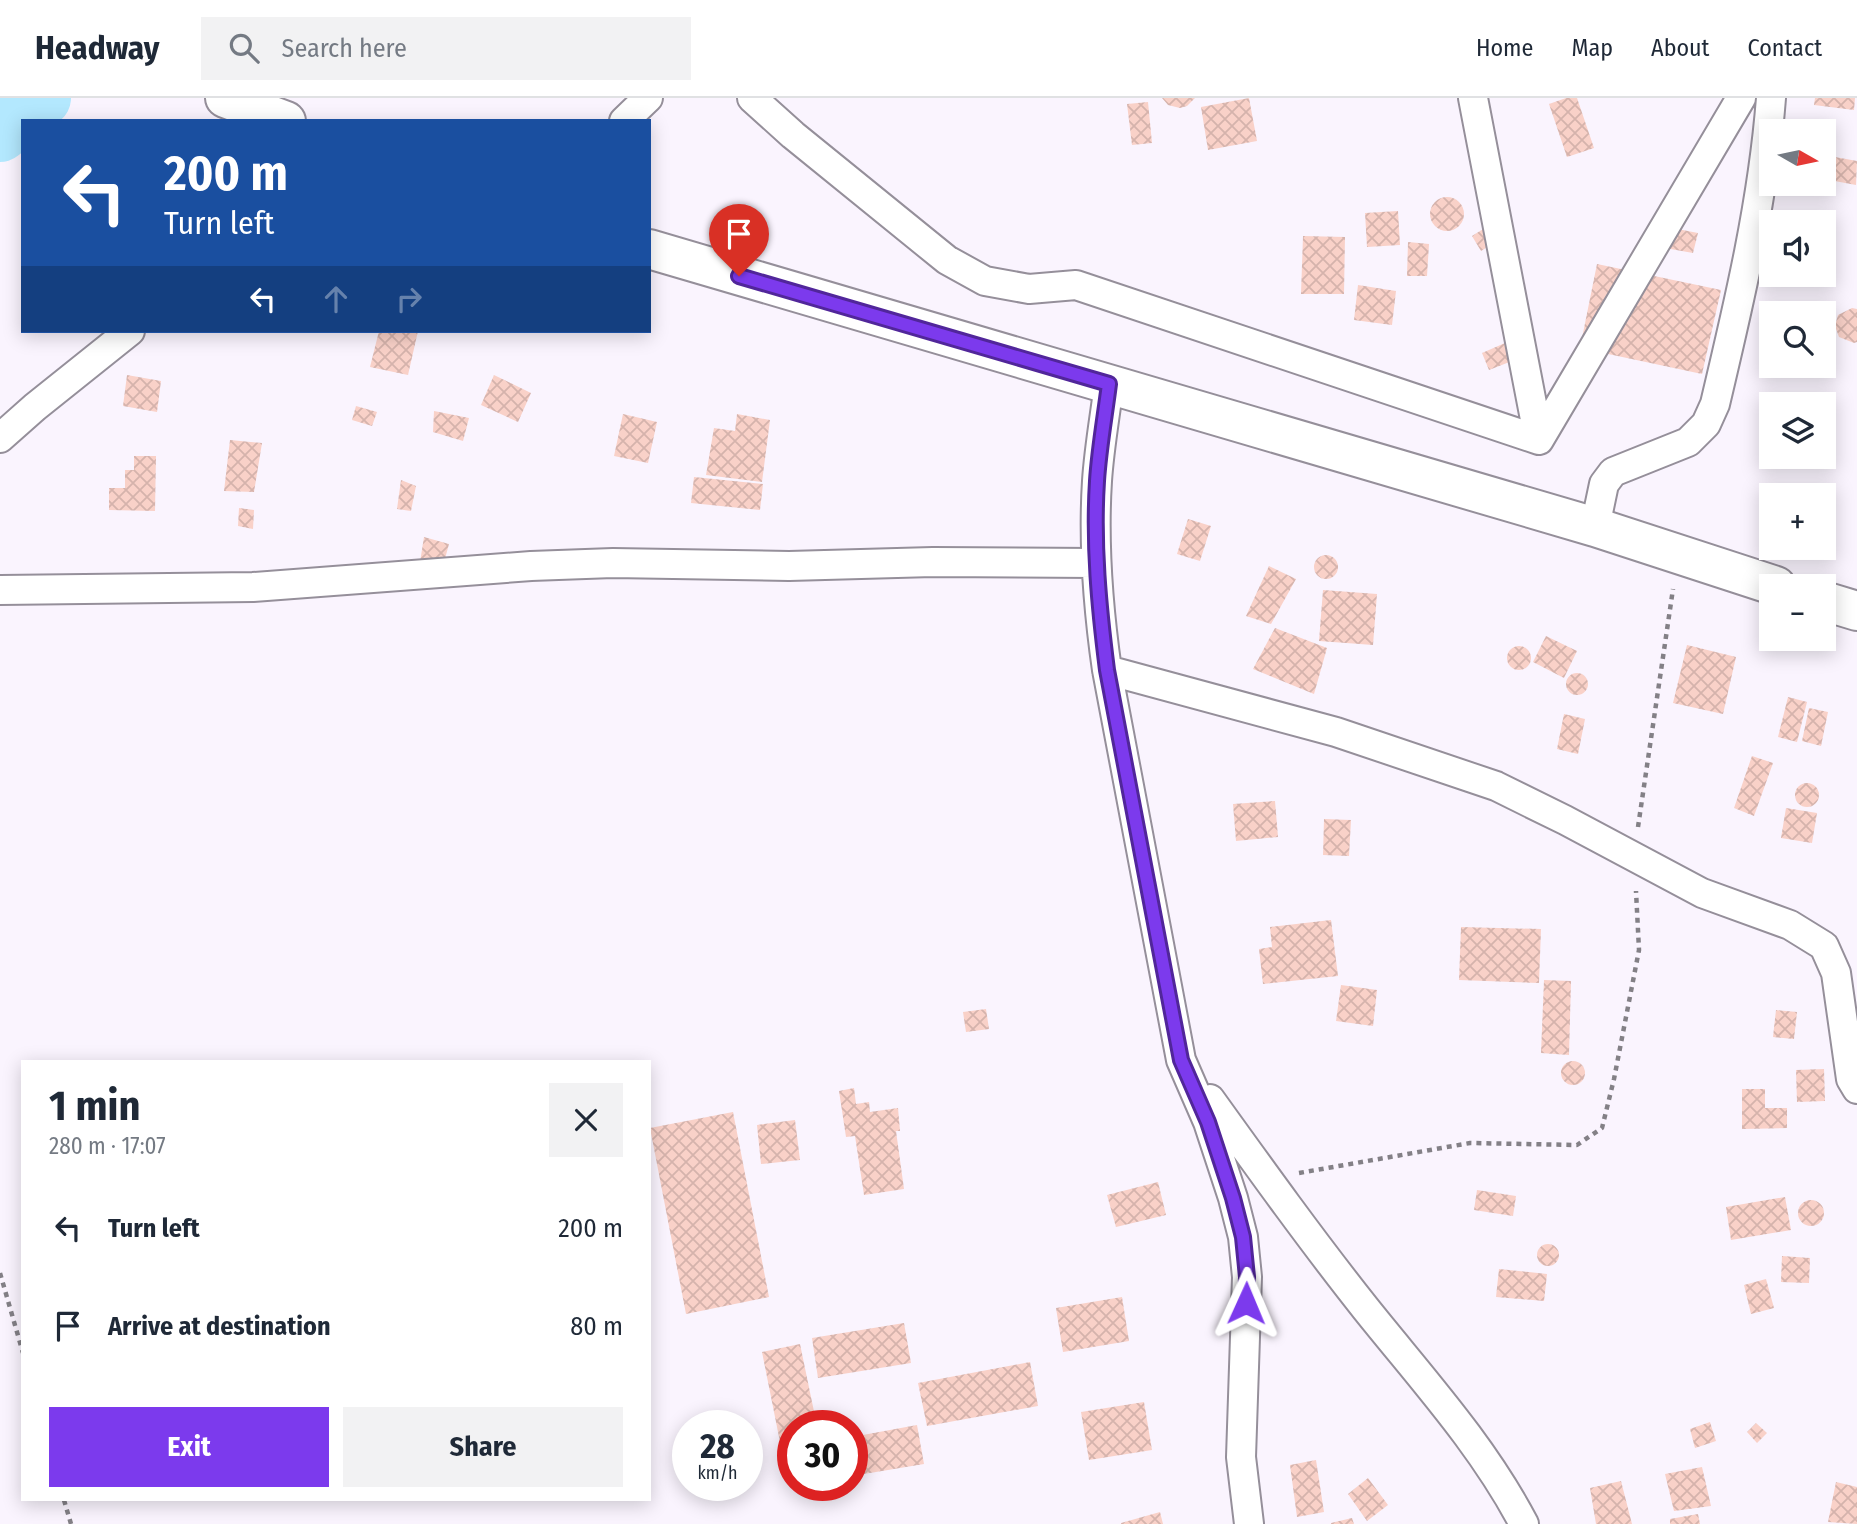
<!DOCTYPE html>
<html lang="en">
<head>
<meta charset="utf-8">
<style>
  body { margin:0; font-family:"Fira Sans Condensed",sans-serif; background:#f2f2f3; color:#1f2937; height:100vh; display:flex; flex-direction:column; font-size:26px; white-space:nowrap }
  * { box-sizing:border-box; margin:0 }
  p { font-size:23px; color:#747a83 }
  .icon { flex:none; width:38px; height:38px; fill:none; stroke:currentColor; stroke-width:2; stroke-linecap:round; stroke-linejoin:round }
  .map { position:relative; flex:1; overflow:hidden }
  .side { position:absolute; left:21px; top:962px; width:630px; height:441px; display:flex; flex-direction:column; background:#fff; border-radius:0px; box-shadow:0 4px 18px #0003 }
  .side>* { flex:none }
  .hud { position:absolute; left:21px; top:21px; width:630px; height:214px; border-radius:0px; box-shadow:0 4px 18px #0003; background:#1a4fa0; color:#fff; overflow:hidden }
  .needle { width:46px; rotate:99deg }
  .tools { position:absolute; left:1759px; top:21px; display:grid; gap:14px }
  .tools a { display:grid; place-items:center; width:77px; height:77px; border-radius:0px; background:#fff; box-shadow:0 4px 18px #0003; font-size:35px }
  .speed { position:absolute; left:672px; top:1312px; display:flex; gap:14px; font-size:35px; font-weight:700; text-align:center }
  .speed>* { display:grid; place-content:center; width:91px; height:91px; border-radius:50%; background:#fff; box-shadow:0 4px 18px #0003; line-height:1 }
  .speed small { font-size:18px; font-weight:400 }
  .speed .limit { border:10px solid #d22; background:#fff; color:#111 }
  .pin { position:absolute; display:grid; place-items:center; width:60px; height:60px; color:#fff; margin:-72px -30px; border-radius:50% 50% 50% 0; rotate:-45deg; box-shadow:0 0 7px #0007 }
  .pin .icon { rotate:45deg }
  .me { position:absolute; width:77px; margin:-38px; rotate:1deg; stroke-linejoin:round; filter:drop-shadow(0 0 5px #0008) }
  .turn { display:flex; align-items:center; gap:24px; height:147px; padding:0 28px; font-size:32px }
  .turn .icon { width:91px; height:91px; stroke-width:2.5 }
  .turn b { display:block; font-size:49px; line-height:60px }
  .lanes { display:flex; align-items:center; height:66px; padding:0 28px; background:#0003; justify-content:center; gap:35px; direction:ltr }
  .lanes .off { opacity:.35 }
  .round { display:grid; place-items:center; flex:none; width:74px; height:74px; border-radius:0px; background:#f2f2f3 }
  .headline { display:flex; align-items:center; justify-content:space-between; height:119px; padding:0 28px }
  h1 { font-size:42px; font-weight:700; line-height:52px }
  .primary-button { display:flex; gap:14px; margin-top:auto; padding:14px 28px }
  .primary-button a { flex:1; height:80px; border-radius:0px; background:#7c3aed; color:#fff; font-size:28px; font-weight:700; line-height:80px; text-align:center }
  .primary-button a+a { background:#f2f2f3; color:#1f2937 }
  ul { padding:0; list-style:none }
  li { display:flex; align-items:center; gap:21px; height:98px; padding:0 28px }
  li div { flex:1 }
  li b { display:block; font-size:26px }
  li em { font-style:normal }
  header { display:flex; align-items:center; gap:42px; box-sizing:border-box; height:98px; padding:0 35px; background:#fff; border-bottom:2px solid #e0e1e3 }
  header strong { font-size:33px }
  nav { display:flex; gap:38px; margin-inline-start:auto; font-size:24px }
  .search { width:490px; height:63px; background:#f2f2f3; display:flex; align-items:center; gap:18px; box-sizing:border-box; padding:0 24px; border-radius:0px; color:#747a83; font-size:26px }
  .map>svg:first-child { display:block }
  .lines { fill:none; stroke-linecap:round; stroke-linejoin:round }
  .river { stroke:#b3e8fe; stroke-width:58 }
  .building { fill:url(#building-cross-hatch) }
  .street-casing { stroke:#958f9a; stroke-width:32 }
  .secondary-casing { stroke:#958f9a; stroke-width:42 }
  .path { stroke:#838086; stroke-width:4.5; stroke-dasharray:5 5; stroke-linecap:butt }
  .street { stroke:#fff; stroke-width:28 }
  .secondary { stroke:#fff; stroke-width:38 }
  .route-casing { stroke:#51269a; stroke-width:18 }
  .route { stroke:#7c3aed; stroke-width:12 }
</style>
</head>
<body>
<header>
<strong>Headway</strong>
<div class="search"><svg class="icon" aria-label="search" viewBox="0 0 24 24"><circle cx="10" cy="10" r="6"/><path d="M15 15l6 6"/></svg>Search here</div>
<nav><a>Home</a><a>Map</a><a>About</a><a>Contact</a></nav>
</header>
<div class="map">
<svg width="1857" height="1426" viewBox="0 0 1857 1426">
  <defs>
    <pattern id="building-cross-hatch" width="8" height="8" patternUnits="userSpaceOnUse" patternTransform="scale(1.75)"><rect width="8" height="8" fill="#f9d1c8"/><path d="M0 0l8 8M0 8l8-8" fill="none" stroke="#d5b3ac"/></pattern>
  </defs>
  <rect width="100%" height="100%" fill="#faf4fe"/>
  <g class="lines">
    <!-- river -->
    <path class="river" d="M0,35L42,0"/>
  </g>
  <!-- building -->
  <path class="building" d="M1162,0H1195L1187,8L1180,10L1168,7Z
    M1249,0L1257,43L1208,52L1201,9Z
    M1566,0H1577L1594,50L1567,59L1549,6Z
    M1815,0H1855L1854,12L1814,7Z
    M1148,4L1152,45L1132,47L1127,6Z
    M1824,57L1857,63L1856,87L1824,81Z
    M1430 116a17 17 0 1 1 34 0a17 17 0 1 1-34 0Z
    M1398,113L1400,147L1367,149L1365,115Z
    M1652,126L1698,135L1693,155L1648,147Z
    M1488,128L1497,143L1481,153L1472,138Z
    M1303,138L1345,139L1344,196H1301Z
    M1408,144L1429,146L1427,178H1407Z
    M1597,166L1721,192L1702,276L1580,250Z
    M1358,187L1396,193L1392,227L1354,222Z
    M1852,210L1857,211V244L1854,245L1839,239L1835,228L1838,217Z
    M379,233H418L408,277L370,269Z
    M1505,245L1512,263L1489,272L1482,255Z
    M127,277L161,283L157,314L123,308Z
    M494,277L531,295L518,324L481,307Z
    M356,308L377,314L372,328L352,322Z
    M434,313L469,320L463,343L433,334Z
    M623,316L657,324L648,365L614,358Z
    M737,316L770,322L762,384L706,377L714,330L735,333Z
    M230,342L262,345L254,394L224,393Z
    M134,358H156L155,413L109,412V390H125V372H134Z
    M694,379L763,386L760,412L691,405Z
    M401,382L416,388L411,413L397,411Z
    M239,410L254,412L253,431L238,428Z
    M1188,421L1211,428L1200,463L1177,456Z
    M424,439L449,446L443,468L420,464Z
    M1314 469a12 12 0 1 1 24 0a12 12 0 1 1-24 0Z
    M1269,468L1296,481L1271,526L1246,518Z
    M1323,492L1377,496L1373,547L1319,543Z
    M1275,530L1327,550L1314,596L1253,571Z
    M1546,538L1577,553L1564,580L1533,564Z
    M1687,547L1736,559L1723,616L1673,605Z
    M1507 560a12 12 0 1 1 24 0a12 12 0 1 1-24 0Z
    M1566 586a11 11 0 1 1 22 0a11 11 0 1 1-22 0Z
    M1788,599L1807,604L1797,644L1778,639Z
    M1809,610L1828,614L1821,648L1802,643Z
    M1564,616L1585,621L1578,656L1557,651Z
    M1752,658L1773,665L1754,718L1734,710Z
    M1795 697a12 12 0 1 1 24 0a12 12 0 1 1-24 0Z
    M1275,703L1278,739L1236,743L1233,706Z
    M1786,710L1817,715L1812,745L1781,740Z
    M1324,721L1351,722L1349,758L1323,757Z
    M1331,822L1338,878L1263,886L1259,851L1272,849L1270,829Z
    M1461,829L1541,831L1539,885L1459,882Z
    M1544,882L1571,883L1569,957L1541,955Z
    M1341,887L1377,892L1373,928L1336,923Z
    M986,911L989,931L966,934L963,914Z
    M1776,912L1797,914L1794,941L1773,939Z
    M1561 975a12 12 0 1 1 24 0a12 12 0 1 1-24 0Z
    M1824,971L1825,1003L1797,1004L1796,972Z
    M854,990L856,1006L869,1004L870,1014L898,1010L900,1033H896L904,1091L864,1097L855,1038L846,1039L839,993Z
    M1742,991H1765V1010H1787V1030L1742,1031Z
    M733,1014L769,1199L686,1216L650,1030Z
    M795,1022L800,1062L761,1066L757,1027Z
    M1158,1084L1166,1117L1116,1129L1107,1097Z
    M1477,1092L1516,1098L1513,1118L1474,1112Z
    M1785,1099L1791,1132L1731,1142L1726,1109Z
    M1798 1115a13 13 0 1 1 26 0a13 13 0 1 1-26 0Z
    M1537 1157a11 11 0 1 1 22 0a11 11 0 1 1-22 0Z
    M1782,1158L1810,1160L1809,1185L1781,1184Z
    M1499,1171L1547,1176L1544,1203L1496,1199Z
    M1766,1181L1774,1210L1751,1216L1744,1187Z
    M1122,1199L1129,1243L1063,1254L1056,1210Z
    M904,1225L911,1265L818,1280L812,1240Z
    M800,1246L817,1328H793V1372L786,1374L762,1254Z
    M1030,1264L1038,1308L927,1328L918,1285Z
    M1144,1304L1152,1352L1089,1362L1081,1314Z
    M1710,1324L1716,1343L1695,1350L1690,1331Z
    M1756,1325L1767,1335L1757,1345L1747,1334Z
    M917,1327L924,1366L852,1378V1339Z
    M1316,1362L1324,1414L1297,1419L1290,1367Z
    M1702,1369L1711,1408L1674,1413L1665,1376Z
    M1368,1380L1388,1407L1367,1423L1348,1396Z
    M1621,1383L1632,1426H1596L1590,1390Z
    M1836,1384L1857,1389V1426L1828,1424Z
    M1160,1414L1163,1426H1121V1425Z
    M1698,1416L1700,1426H1670V1421Z
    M1352,1420L1354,1426H1331V1425Z"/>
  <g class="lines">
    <defs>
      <path id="street" d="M752,0L793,37L947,162L985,183L1029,191L1076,187L1539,342L1741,0
        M1473,0L1539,342
        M624,23L648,0
        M1109,286C1105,318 1099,351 1097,383C1093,446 1098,509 1107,572L1181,962L1208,1024L1233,1100L1243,1139L1247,1179L1241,1359L1249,1426
        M0,340L35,309L130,233
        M1595,429L1604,386L1613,374L1688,344L1706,326L1715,306C1739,205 1763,104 1771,0
        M0,492L253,489L531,468L613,465L789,468L933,464L1096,465
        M1107,572L1336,634L1496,688L1565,722L1702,795L1790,827L1824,848L1836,875L1851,981L1857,991
        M1210,1001C1261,1072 1312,1143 1366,1211C1422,1281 1482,1346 1524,1426"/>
      <path id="secondary" d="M225,0L286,23
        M649,151L1595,429L1776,488
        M1824,503L1857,513"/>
    </defs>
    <!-- street casing -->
    <use href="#street" class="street-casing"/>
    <!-- secondary casing -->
    <use href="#secondary" class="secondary-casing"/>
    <!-- path -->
    <path class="path" d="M1638,729L1673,491
      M1299,1075L1470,1045L1577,1047L1602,1030L1614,981L1639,852L1636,793
      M0,1175L23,1255
      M64,1402L71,1426"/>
    <!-- street -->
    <use href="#street" class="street"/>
    <!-- secondary -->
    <use href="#secondary" class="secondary"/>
  </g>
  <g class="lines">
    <defs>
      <path id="route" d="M739,178L1109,286C1105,318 1099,351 1097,383C1093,446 1099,509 1107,572L1181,962L1208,1024L1233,1100L1243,1139L1247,1179L1246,1205"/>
    </defs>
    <!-- route casing -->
    <use href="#route" class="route-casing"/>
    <!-- route -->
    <use href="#route" class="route"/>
  </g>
</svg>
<div class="tools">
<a><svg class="needle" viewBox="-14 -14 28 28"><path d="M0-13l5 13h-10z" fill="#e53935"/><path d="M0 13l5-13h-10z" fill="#747a83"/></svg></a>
<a><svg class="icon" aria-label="sound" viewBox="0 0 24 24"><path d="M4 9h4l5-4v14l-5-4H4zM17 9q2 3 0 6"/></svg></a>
<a><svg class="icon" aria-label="search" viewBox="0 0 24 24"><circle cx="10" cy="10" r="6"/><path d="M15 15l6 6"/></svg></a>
<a><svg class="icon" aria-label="layers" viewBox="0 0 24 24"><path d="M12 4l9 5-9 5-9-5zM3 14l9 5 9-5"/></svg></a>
<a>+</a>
<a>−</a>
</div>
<div class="speed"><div>28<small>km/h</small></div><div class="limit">30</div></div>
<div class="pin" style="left:739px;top:178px;background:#d93025"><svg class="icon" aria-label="arrive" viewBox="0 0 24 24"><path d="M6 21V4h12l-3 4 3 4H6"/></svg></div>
<svg class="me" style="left:1246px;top:1205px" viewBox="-20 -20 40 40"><path d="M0-17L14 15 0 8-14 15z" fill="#7c3aed" stroke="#fff" stroke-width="4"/></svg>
<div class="hud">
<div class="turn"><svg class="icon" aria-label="left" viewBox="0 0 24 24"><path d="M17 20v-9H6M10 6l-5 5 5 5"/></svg><div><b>200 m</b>Turn left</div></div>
<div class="lanes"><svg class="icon" aria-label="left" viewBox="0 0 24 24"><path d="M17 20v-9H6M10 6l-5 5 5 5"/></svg><svg class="icon off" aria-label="ahead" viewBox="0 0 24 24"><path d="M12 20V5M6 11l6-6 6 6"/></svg><svg class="icon off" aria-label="right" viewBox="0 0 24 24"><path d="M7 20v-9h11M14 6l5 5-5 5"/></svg></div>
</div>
<section class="side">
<div class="headline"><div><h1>1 min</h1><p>280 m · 17:07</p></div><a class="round"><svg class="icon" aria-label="close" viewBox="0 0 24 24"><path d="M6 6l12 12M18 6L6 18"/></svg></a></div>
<ul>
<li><svg class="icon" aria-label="left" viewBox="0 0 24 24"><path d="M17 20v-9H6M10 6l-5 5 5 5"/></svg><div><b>Turn left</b></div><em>200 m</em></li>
<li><svg class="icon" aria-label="arrive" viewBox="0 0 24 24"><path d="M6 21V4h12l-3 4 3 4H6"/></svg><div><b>Arrive at destination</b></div><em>80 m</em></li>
</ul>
<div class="primary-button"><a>Exit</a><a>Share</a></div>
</section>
</div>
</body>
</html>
